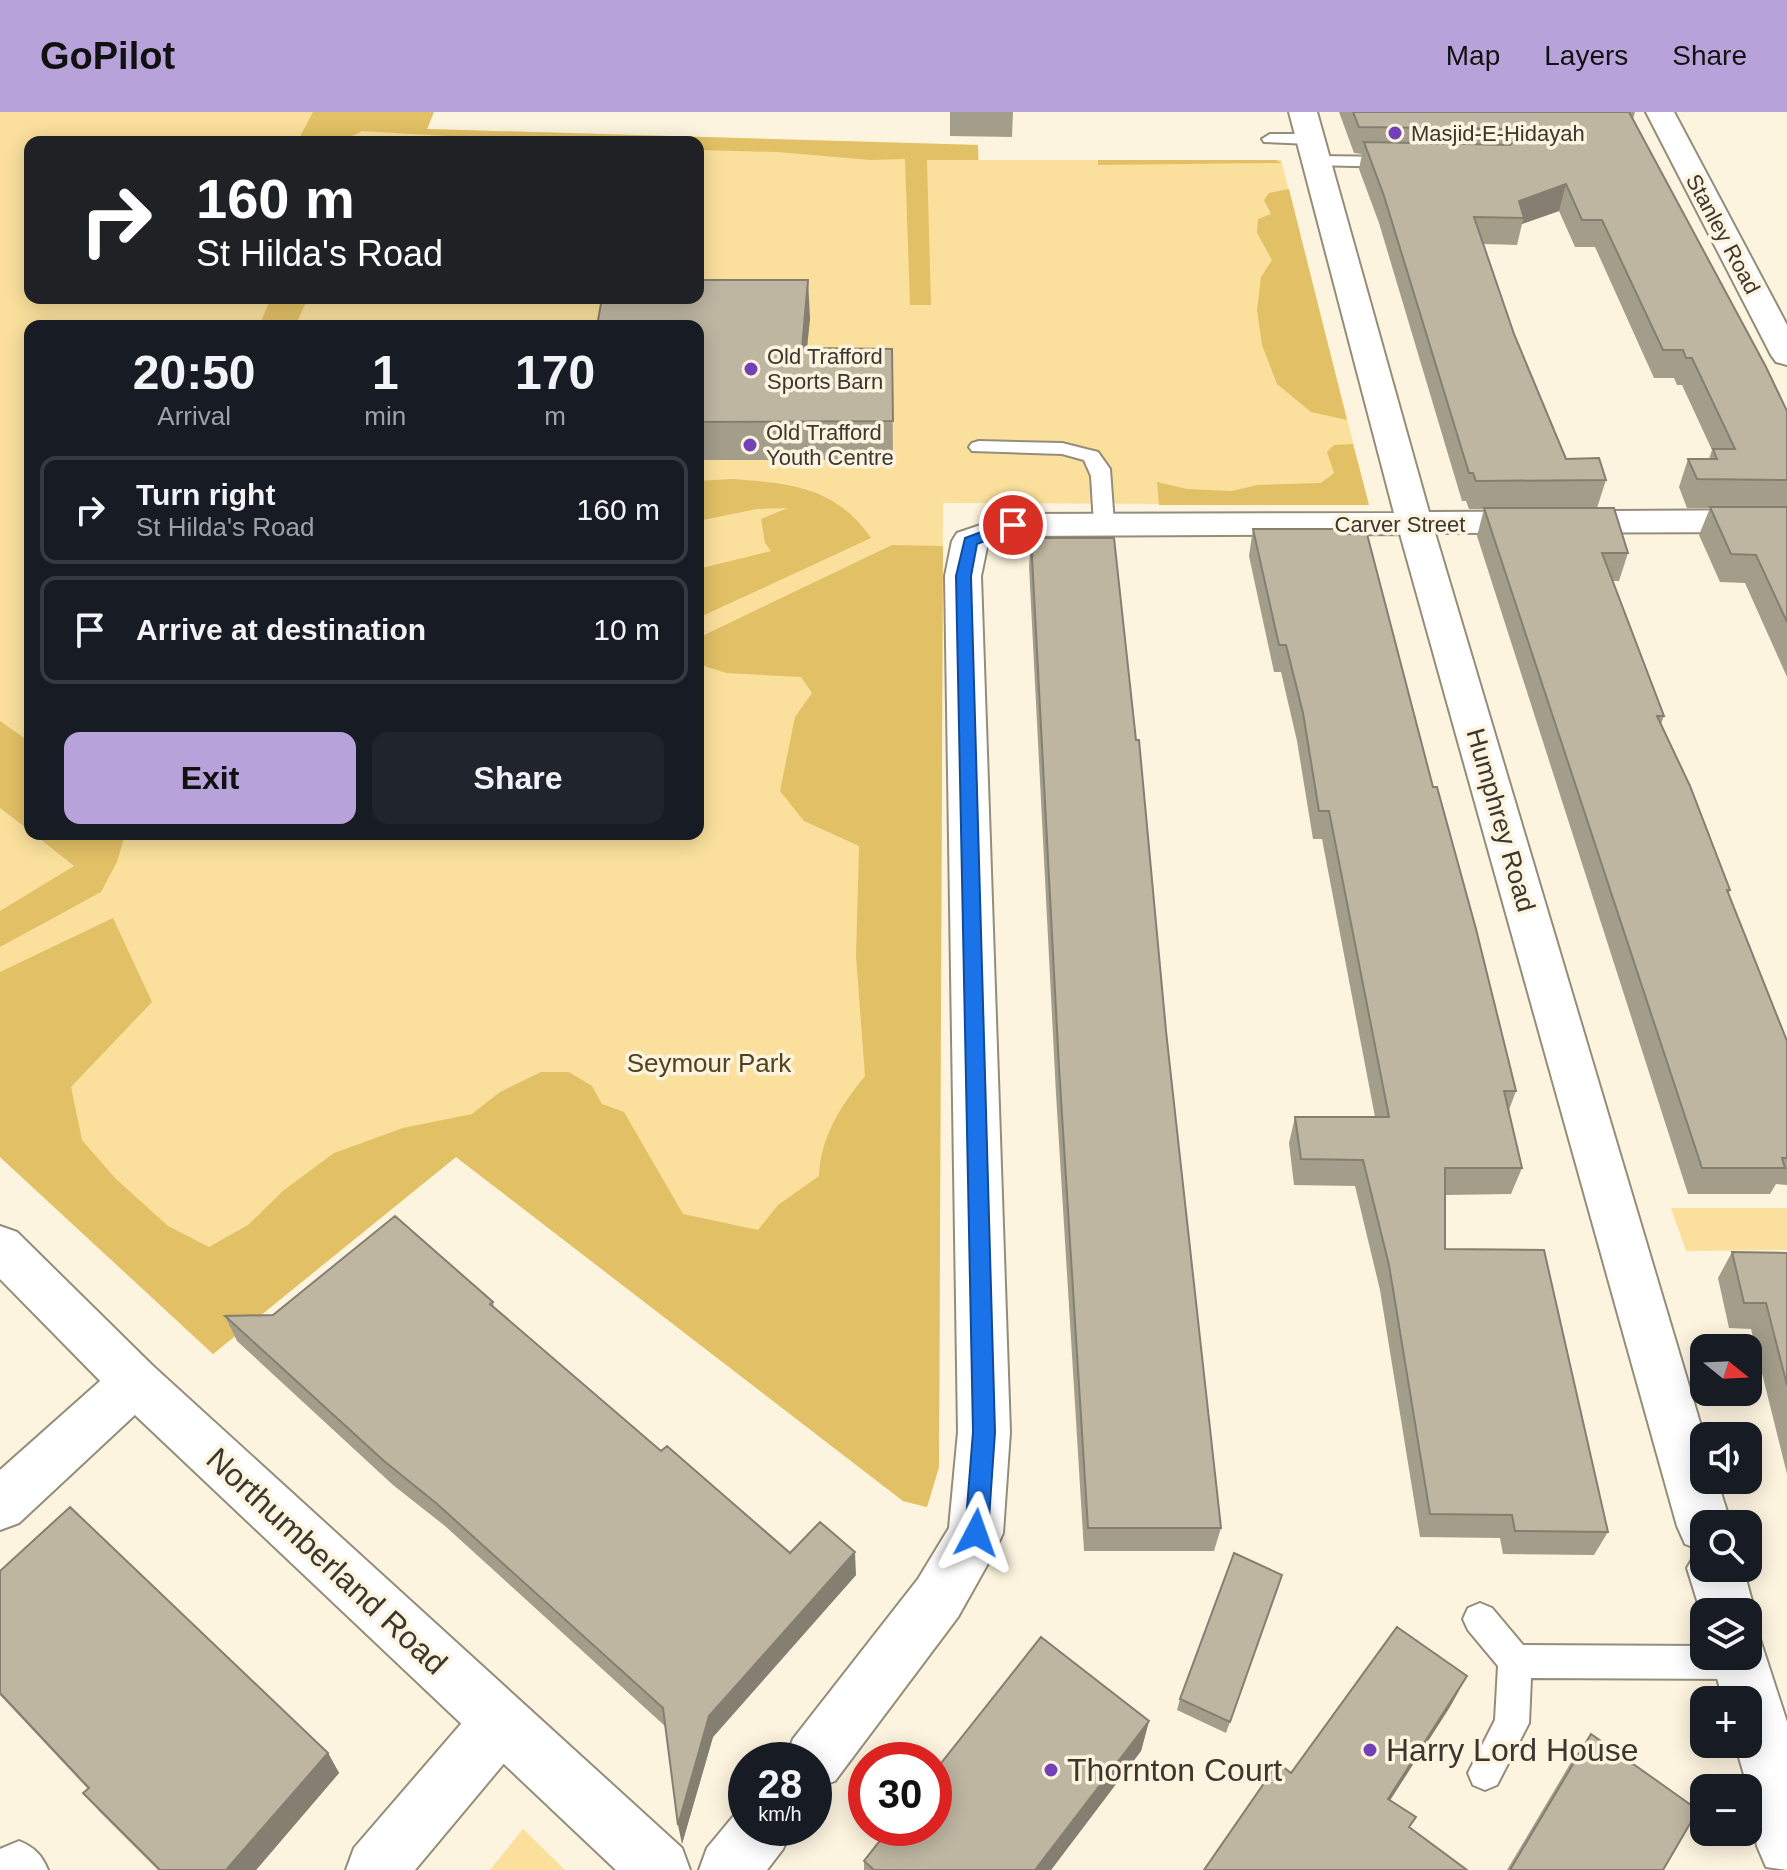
<!DOCTYPE html>
<html lang="en">
<head>
<meta charset="utf-8">
<style>
  body { margin:0; font-family:Helvetica,sans-serif; background:#20242c; color:#f1f3f6; height:100vh; display:flex; flex-direction:column; font-size:30px; white-space:nowrap }
  * { box-sizing:border-box; margin:0 }
  p { font-size:26px; color:#9ea1a6 }
  .icon { flex:none; width:44px; height:44px; fill:none; stroke:currentColor; stroke-width:2; stroke-linecap:round; stroke-linejoin:round }
  .map { position:relative; flex:1; overflow:hidden }
  .details { position:absolute; left:24px; top:208px; width:680px; height:520px; display:flex; flex-direction:column; background:#171b24; border-radius:16px; box-shadow:0 4px 20px #0003 }
  .details>* { flex:none }
  .top-card { position:absolute; left:24px; top:24px; width:680px; height:168px; border-radius:16px; box-shadow:0 4px 20px #0003; background:#202124; color:#fff; overflow:hidden }
  .needle { width:52px; rotate:108deg }
  .tools { position:absolute; left:1690px; top:1222px; display:grid; gap:16px }
  .tools a { display:grid; place-items:center; width:72px; height:72px; border-radius:16px; background:#171b24; box-shadow:0 4px 20px #0003; font-size:40px }
  .speed { position:absolute; left:728px; top:1630px; display:flex; gap:16px; font-size:40px; font-weight:700; text-align:center }
  .speed>* { display:grid; place-content:center; width:104px; height:104px; border-radius:50%; background:#171b24; box-shadow:0 4px 20px #0003; line-height:1 }
  .speed small { font-size:20px; font-weight:400 }
  .speed .limit { border:12px solid #d22; background:#fff; color:#111 }
  .pin { position:absolute; display:grid; place-items:center; width:68px; height:68px; color:#fff; margin:-34px; border:4px solid #fff; border-radius:50%; box-shadow:0 2px 8px #0007 }
  .me { position:absolute; width:88px; margin:-44px; rotate:4deg; stroke-linejoin:round; filter:drop-shadow(0 0 6px #0008) }
  .turn { display:flex; align-items:center; gap:28px; height:168px; padding:0 40px; font-size:36px }
  .turn .icon { width:104px; height:104px; stroke-width:2.5 }
  .turn b { display:block; font-size:56px; line-height:68px }
  .eta { display:flex; justify-content:space-evenly; align-items:center; height:136px; text-align:center }
  .eta b { font-size:48px; font-weight:600; line-height:56px }
  .action { display:flex; gap:16px; margin-top:auto; padding:16px 40px }
  .action a { flex:1; height:92px; border-radius:16px; background:#b8a2da; color:#111; font-size:32px; font-weight:600; line-height:92px; text-align:center }
  .action a+a { background:#20242c; color:#f1f3f6 }
  ul { padding:0; list-style:none }
  li { display:flex; align-items:center; gap:24px; height:108px; margin:0 16px 12px; padding:0 24px; border:4px solid #363941; border-radius:16px }
  li div { flex:1 }
  li b { display:block; font-size:30px }
  li em { font-style:normal }
  header { display:flex; align-items:center; gap:48px; box-sizing:border-box; height:112px; padding:0 40px; background:#b8a2da; color:#111 }
  header strong { font-size:38px }
  nav { display:flex; gap:44px; margin-inline-start:auto; font-size:28px }
  .map>svg:first-child { display:block }
  .green { fill:#fae09c; fill-rule:evenodd }
  .forest { fill:#e2c065 }
  .lines { fill:none; stroke-linecap:round; stroke-linejoin:round }
  .lane-casing { stroke:#948d79; stroke-width:4 }
  .street-casing { stroke:#948d79; stroke-width:4 }
  .secondary-casing { stroke:#948d79; stroke-width:4 }
  .lane { fill:#fff; fill-rule:evenodd }
  .street { fill:#fff; fill-rule:evenodd }
  .secondary { fill:#fff; fill-rule:evenodd }
  .wall { fill:#a39d8a }
  .shaded-wall { fill:#857f71 }
  .building { fill:#beb6a1; stroke:#857f71; stroke-width:2 }
  .route { fill:#1a73e8; stroke:#114b97; stroke-width:2 }
  .poi-dot { fill:#7340b8; stroke:#fdf4df; stroke-width:3 }
  .labels { text-anchor:middle; dominant-baseline:central; stroke-width:7; stroke-linejoin:round; paint-order:stroke }
  .far-poi-label { font-size:22px; fill:#3b372f; stroke:#fdf4df; text-anchor:start }
  .far-street-label { font-size:22px; fill:#3b372f; stroke:#fdf4df }
  .street-label { font-size:26px; fill:#3b372f; stroke:#fdf4df }
  .park-label { font-size:26px; fill:#51431c; stroke:#fdf4df }
  .near-street-label { font-size:32px; fill:#3b372f; stroke:#fdf4df }
  .near-poi-label { font-size:32px; fill:#3b372f; stroke:#fdf4df; text-anchor:start }
</style>
</head>
<body>
<header>
<strong>GoPilot</strong>
<nav><a>Map</a><a>Layers</a><a>Share</a></nav>
</header>
<div class="map">
<svg width="1787" height="1758" viewBox="0 0 1787 1758">
  <rect width="100%" height="100%" fill="#fdf4df"/>
  <!-- green -->
  <path class="green" d="M0,0H434L427,17L978,33L979,48H1281L1369,393L943,391L939,1355L927,1395L903,1389L456,1045L213,1242L0,1045ZM30,30H698V186H30ZM30,214H698V722H30Z
    M1671,1096H1787V1138L1686,1139Z
    M523,1717L565,1758H490Z"/>
  <!-- forest -->
  <path class="forest" d="M313,0H434L427,17L978,33V48H927L931,193H910L905,47L870,48L778,40L698,38V30H547L362,19L345,28L379,26L378,30H297Z
    M1098,48H1276L1282,51L1098,53Z
    M1289,77L1347,308L1311,300L1277,272L1262,233L1257,198L1261,165L1272,148L1257,121L1258,107L1271,102L1264,88L1269,81Z
    M271,186H308L295,214H259Z
    M1353,332L1369,393H1159L1157,370L1187,377L1232,379L1257,373L1321,371L1334,361L1327,340L1334,333Z
    M731,367C789,371 835,374 871,426L698,506V457L771,439L765,431L761,407L788,396L757,397L698,409V369Z
    M892,433L943,434L939,1355L927,1395L903,1389L456,1045L213,1242L0,1045V860L113,806L152,890L71,975L82,1028L115,1066L168,1114L209,1135L248,1113L284,1078L334,1041L403,1016L472,1002L500,980L541,960H569L592,974L602,992L624,1000L683,1102L758,1118L778,1093L819,1064C821,1024 840,995 865,964L856,844L859,734L804,709L780,679L795,605L812,581L801,565L726,561L698,552V526Z
    M0,609L30,630V719L0,696Z
    M34,722H125L117,750L101,780L0,835V799L74,754Z"/>
  <g class="lines">
    <defs>
      <path id="lane" d="M1270,22H1310L1318,27L1310,32L1264,30L1262,27Z
        M1317,44L1397,45L1405,50L1397,55L1311,53L1309,49L1311,45Z
        M979,329L1062,331L1098,340L1110,357L1114,412L1104,418L1094,412L1091,364L1084,348L1062,342L972,339L969,335L972,331Z
        M1480,1491L1492,1496L1523,1533L1704,1534V1544H1748V1537L1753,1539L1758,1551L1753,1563L1741,1567L1531,1566L1529,1611L1497,1673L1485,1678L1473,1673L1468,1661L1495,1608L1498,1554L1468,1518L1463,1507L1468,1496Z
        M19,1729C34,1735 42,1743 48,1758H0V1737Z"/>
      <path id="street" d="M1289,0H1317L1429,400L1787,398V420L1435,421L1704,1324V1368H1717L1731,1412H1704V1456H1743L1755,1500L1748,1516V1500H1704V1511L1687,1456L1698,1437L1685,1432L1677,1414L1400,422L1017,424L987,435L981,464L1010,1320L1003,1421L995,1439L958,1505L835,1669L814,1677V1648H785L793,1627L918,1467L949,1416L958,1320L945,464L952,429L957,421L1013,402L1394,401Z
        M1646,0H1674L1787,213V253L1776,250L1771,243Z
        M135,1247L153,1254L161,1270L153,1286L19,1411L0,1418V1358L117,1254Z
        M1748,1520L1759,1524L1787,1610V1758L1766,1755L1757,1734L1748,1676L1735,1632H1748V1588H1723L1711,1544H1748Z
        M500,1582L521,1591L529,1611L521,1631L415,1758H346L354,1736L479,1591Z
        M746,1693V1716H792L783,1737L767,1758H699L707,1736L741,1695Z"/>
      <path id="secondary" d="M0,1114L17,1120L153,1254L682,1736L690,1758H616L117,1286L0,1167Z"/>
    </defs>
    <!-- lane casing -->
    <use href="#lane" class="lane-casing"/>
    <!-- street casing -->
    <use href="#street" class="street-casing"/>
    <!-- secondary casing -->
    <use href="#secondary" class="secondary-casing"/>
    <!-- lane -->
    <use href="#lane" class="lane"/>
    <!-- street -->
    <use href="#street" class="street"/>
    <!-- secondary -->
    <use href="#secondary" class="secondary"/>
  </g>
  <!-- wall -->
  <path class="wall" d="M950,0H1013L1012,25L950,24Z
    M1339,0H1635L1633,7L1787,299V565L1745,471L1720,470L1699,423L1710,396H1687L1679,375L1688,347H1709L1712,338L1682,273H1677L1674,266H1654L1595,135H1575L1559,99L1522,112L1517,133L1483,132L1514,222L1566,347L1606,368L1597,396L1628,441L1619,469H1613L1664,604L1661,612L1730,778L1728,783L1787,929V1073L1776,1072L1770,1082H1688L1477,424L1484,397H1469L1466,389H1462L1379,111L1359,57L1362,42L1354,41Z
    M810,206L807,236L892,237L893,348H698V214Z
    M1253,417L1345,422L1433,675L1516,979L1509,998L1522,1056L1511,1082L1445,1083V1137L1608,1420L1594,1443L1503,1442L1500,1426L1420,1425L1380,1178L1355,1074L1294,1073L1289,1031L1295,1005H1375L1322,727H1313L1297,629L1281,560H1274L1249,444Z
    M1031,426L1166,919L1221,1416L1214,1439H1084L1056,982L1029,454Z
    M1732,1140L1787,1141V1362L1751,1217L1729,1216L1718,1166Z
    M493,1190L494,1196L661,1339L790,1441L856,1463L713,1625L682,1732L666,1615L445,1414L393,1373L237,1229L225,1204L273,1203Z
    M0,1459L328,1641L339,1661L256,1758H158L100,1700L83,1681L88,1677L0,1583Z
    M1282,1463L1226,1621L1177,1598L1180,1587Z
    M1149,1609L1141,1639L1051,1758H864V1749Z
    M1591,1622L1663,1758H1507L1570,1652Z"/>
  <!-- shaded-wall -->
  <path class="shaded-wall" d="M1566,72L1559,99L1522,112L1524,106L1519,89Z
    M808,168L810,206L803,274L802,236Z
    M855,1440L856,1463L713,1625L682,1732L678,1713L709,1604Z
    M1467,1564L1450,1595L1373,1715L1388,1687Z
    M1149,1609L1141,1639L1051,1758H1035Z
    M328,1641L339,1661L256,1758H226Z"/>
  <!-- building -->
  <path class="building" d="M1353,0H1629L1766,255L1787,299V368L1697,367L1688,347H1717L1713,337H1735L1692,246H1686L1683,238H1663L1602,108H1582L1566,72L1519,89L1524,106L1474,105L1514,222L1566,347L1599,346L1606,368L1476,369L1473,361H1469L1384,84L1364,30L1510,33L1521,24L1510,17L1359,15Z
    M698,168H808L802,236L892,237L893,309L698,310V214H597L602,186H698Z
    M1710,395H1787V510L1756,443L1731,442Z
    M1484,396H1614L1628,441H1602L1664,604H1657L1690,674L1730,778H1727L1787,929V1046H1782L1785,1056H1702Z
    M1253,417H1344L1345,422H1367L1433,675H1437L1476,817L1516,979H1504L1522,1056H1445V1137L1544,1138L1608,1420L1515,1419L1512,1403L1430,1402L1389,1153L1363,1048L1301,1047L1295,1005H1389L1329,699H1319L1303,601L1286,533H1279Z
    M1031,426H1114L1136,628H1139L1166,919L1221,1416H1088L1059,955Z
    M395,1104L493,1190L490,1192L661,1339L667,1334L790,1441L820,1410L855,1440L709,1604L678,1713L663,1596L436,1391L384,1349L225,1204L273,1203Z
    M1732,1140L1787,1141V1273L1766,1191H1744Z
    M70,1395L328,1641L226,1758H160L83,1681L89,1676L0,1581V1459Z
    M1234,1441L1282,1463L1230,1610L1180,1587Z
    M1397,1515L1467,1564L1388,1687L1416,1705L1409,1715L1467,1758H1204L1278,1651L1291,1661Z
    M1041,1525L1149,1609L1035,1758H874L864,1749L890,1716H934V1660Z
    M1591,1622L1698,1698L1663,1758H1510Z"/>
  <!-- route -->
  <path class="route" d="M1013,408L1020,413L1018,416L977,432L971,464L995,1320L988,1421L984,1429L976,1432L968,1429L965,1421L973,1320L956,464L965,426Z"/>
  <!-- markers -->
  <g class="poi-dot">
    <circle cx="1395" cy="21" r="8"/>
    <circle cx="751" cy="257" r="8"/>
    <circle cx="750" cy="333" r="8"/>
    <circle cx="1370" cy="1638" r="8"/>
    <circle cx="1051" cy="1658" r="8"/>
  </g>
  <g class="labels">
    <!-- far-poi labels -->
    <g class="far-poi-label">
      <text x="1411" y="21">Masjid-E-Hidayah</text>
      <text x="767" y="244">Old Trafford<tspan x="767" dy="25">Sports Barn</tspan></text>
      <text x="766" y="320">Old Trafford<tspan x="766" dy="25">Youth Centre</tspan></text>
    </g>
    <!-- far-street labels -->
    <g class="far-street-label">
      <text transform="translate(1723 122) rotate(62)">Stanley Road</text>
      <text x="1400" y="412">Carver Street</text>
    </g>
    <!-- street labels -->
    <g class="street-label">
      <text transform="translate(1501 708) rotate(74)">Humphrey Road</text>
    </g>
    <!-- park labels -->
    <g class="park-label">
      <text x="709" y="951">Seymour Park</text>
    </g>
    <!-- near-street labels -->
    <g class="near-street-label">
      <text transform="translate(327 1449) rotate(43)">Northumberland Road</text>
    </g>
    <!-- near-poi labels -->
    <g class="near-poi-label">
      <text x="1386" y="1638">Harry Lord House</text>
      <text x="1067" y="1658">Thornton Court</text>
    </g>
  </g>
</svg>
<div class="tools">
<a><svg class="needle" viewBox="-14 -14 28 28"><path d="M0-13l5 13h-10z" fill="#e53935"/><path d="M0 13l5-13h-10z" fill="#9ea1a6"/></svg></a>
<a><svg class="icon" aria-label="sound" viewBox="0 0 24 24"><path d="M4 9h4l5-4v14l-5-4H4zM17 9q2 3 0 6"/></svg></a>
<a><svg class="icon" aria-label="search" viewBox="0 0 24 24"><circle cx="10" cy="10" r="6"/><path d="M15 15l6 6"/></svg></a>
<a><svg class="icon" aria-label="layers" viewBox="0 0 24 24"><path d="M12 4l9 5-9 5-9-5zM3 14l9 5 9-5"/></svg></a>
<a>+</a>
<a>−</a>
</div>
<div class="speed"><div>28<small>km/h</small></div><div class="limit">30</div></div>
<div class="pin" style="left:1013px;top:413px;background:#d93025"><svg class="icon" aria-label="arrive" viewBox="0 0 24 24"><path d="M6 21V4h12l-3 4 3 4H6"/></svg></div>
<svg class="me" style="left:976px;top:1421px" viewBox="-20 -20 40 40"><path d="M0-17L14 15 0 8-14 15z" fill="#1a73e8" stroke="#fff" stroke-width="4"/></svg>
<div class="top-card">
<div class="turn"><svg class="icon" aria-label="right" viewBox="0 0 24 24"><path d="M7 20v-9h11M14 6l5 5-5 5"/></svg><div><b>160 m</b>St Hilda's Road</div></div>
</div>
<section class="details">
<div class="eta">
<div><b>20:50</b><p>Arrival</p></div>
<div><b>1</b><p>min</p></div>
<div><b>170</b><p>m</p></div>
</div>
<ul>
<li><svg class="icon" aria-label="right" viewBox="0 0 24 24"><path d="M7 20v-9h11M14 6l5 5-5 5"/></svg><div><b>Turn right</b><p>St Hilda's Road</p></div><em>160 m</em></li>
<li><svg class="icon" aria-label="arrive" viewBox="0 0 24 24"><path d="M6 21V4h12l-3 4 3 4H6"/></svg><div><b>Arrive at destination</b></div><em>10 m</em></li>
</ul>
<div class="action"><a>Exit</a><a>Share</a></div>
</section>
</div>
</body>
</html>
